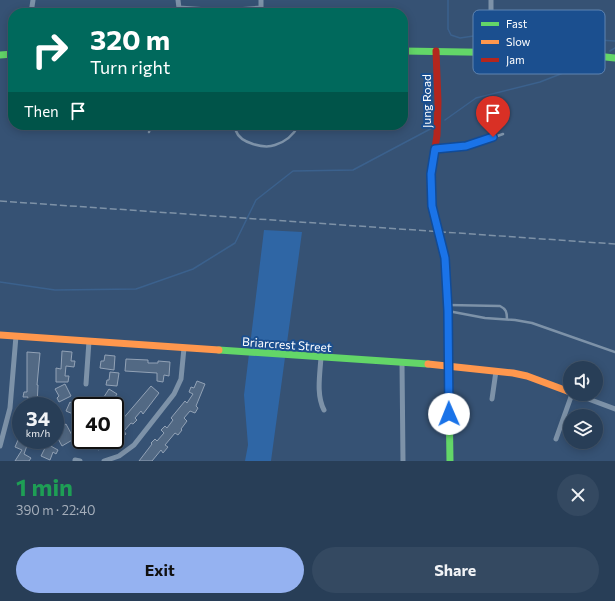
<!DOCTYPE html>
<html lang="en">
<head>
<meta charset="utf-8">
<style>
  body { margin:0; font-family:Commissioner,sans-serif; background:#344961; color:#f1f3f6; height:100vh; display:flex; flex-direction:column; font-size:15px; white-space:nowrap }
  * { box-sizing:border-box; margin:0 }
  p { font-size:13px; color:#a5aeba }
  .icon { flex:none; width:22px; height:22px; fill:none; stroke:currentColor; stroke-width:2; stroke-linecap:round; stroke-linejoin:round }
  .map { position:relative; height:461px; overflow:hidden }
  .drawer { display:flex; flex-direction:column; background:#283e57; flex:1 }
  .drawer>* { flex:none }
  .hud { position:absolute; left:8px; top:8px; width:400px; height:122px; border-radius:16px; box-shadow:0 2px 10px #0003,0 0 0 1px #44576d; background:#00695c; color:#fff; overflow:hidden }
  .fabs { position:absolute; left:563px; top:361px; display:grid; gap:8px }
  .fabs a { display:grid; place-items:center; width:40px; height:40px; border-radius:50%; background:#283e57; box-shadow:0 2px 10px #0003,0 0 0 1px #44576d; font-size:20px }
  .speed { position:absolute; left:12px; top:397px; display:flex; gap:8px; font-size:20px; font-weight:700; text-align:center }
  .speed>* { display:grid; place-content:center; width:52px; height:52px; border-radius:50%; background:#283e57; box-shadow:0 2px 10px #0003,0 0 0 1px #44576d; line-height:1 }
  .speed small { font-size:10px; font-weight:400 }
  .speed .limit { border:2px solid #111; border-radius:6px; background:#fff; color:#111 }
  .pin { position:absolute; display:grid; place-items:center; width:34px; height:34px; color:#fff; margin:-41px -17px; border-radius:50% 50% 50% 0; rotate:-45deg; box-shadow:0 0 4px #0007 }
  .pin .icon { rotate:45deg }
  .me { position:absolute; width:44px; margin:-22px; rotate:359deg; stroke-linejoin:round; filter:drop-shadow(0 0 3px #0008) }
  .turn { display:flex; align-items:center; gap:14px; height:84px; padding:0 16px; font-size:18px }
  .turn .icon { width:52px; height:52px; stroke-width:2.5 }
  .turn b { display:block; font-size:28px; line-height:34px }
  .then { display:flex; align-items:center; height:38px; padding:0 16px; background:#0003; gap:8px; font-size:15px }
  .round { display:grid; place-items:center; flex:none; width:42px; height:42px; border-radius:21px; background:#344961 }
  .head { display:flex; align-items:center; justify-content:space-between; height:68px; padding:0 16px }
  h1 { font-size:24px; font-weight:700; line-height:30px; color:#1e9e55 }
  .button { display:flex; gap:8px; margin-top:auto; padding:8px 16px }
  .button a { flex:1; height:46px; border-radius:24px; background:#95b2f1; color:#111; font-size:16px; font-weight:700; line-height:46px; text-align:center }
  .button a+a { background:#344961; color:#f1f3f6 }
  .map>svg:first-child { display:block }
  .green { fill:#2f66a5 }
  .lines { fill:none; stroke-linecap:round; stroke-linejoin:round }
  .stream { stroke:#3b618d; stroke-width:1.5 }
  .building { fill:#526984; stroke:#92a2b6 }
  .lane { stroke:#7d92a8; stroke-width:2.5 }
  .street { stroke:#7d92a8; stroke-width:5 }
  .fast { stroke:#63d668; stroke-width:7 }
  .slow { stroke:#ff974d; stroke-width:7 }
  .jam { stroke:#b3261e; stroke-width:7 }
  .rail { stroke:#7e92a7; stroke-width:1.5; stroke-dasharray:7 3; stroke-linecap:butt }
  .route-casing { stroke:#114b97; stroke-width:10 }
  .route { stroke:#1a73e8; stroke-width:7 }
  .labels { text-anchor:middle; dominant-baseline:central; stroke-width:4; stroke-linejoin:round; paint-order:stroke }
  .street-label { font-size:12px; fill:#fff; stroke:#1b4f8f }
  .key { fill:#1b4f8f; stroke:#5f84b1; stroke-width:1 }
  .key-label { font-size:11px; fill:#fff }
</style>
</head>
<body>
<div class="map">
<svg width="615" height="461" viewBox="0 0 615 461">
  <rect width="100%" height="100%" fill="#365274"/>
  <!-- green -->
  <path class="green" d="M264,230L302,232L271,461H245L248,445L244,395Z"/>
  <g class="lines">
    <!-- stream -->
    <path class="stream" d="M448,0V29L451,35L460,38L487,34
      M497,34L615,41
      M610,51L615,48
      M445,120L476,98L540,82L594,61
      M0,282L55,290L136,289L193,269L235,243L256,200L293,171L353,170L434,127"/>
  </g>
  <!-- building -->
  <path class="building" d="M62,351L72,352L71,361H75L74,367L66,366L65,376H69L68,382H56V368L61,369Z
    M27,352L40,353L37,385H38L37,406H26L28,397H23L24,392H27Z
    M105,355L115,356L114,370L100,368L101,361H104Z
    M126,359L148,360V363H158V361L170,362L169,376L164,375L163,382L157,381V373L125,371Z
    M110,372L119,373L117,386L106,385L107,380H109Z
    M197,381L205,384L196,406L198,408L195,413L190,411L184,418L187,421L181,429L182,430L178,435L175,433L165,445L168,447L163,453L161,450L152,461H139L152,444L151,443L155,439L157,441L164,433L161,430L165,426L167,428L173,420L171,418L185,401L187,403L193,394L189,392L191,387L194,388Z
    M65,384L71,396L59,402L57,398L59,396L55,389Z
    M151,386L159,393L143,414L141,411L135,418L137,420L133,424L131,423L124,431L126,434L122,438L121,436L115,442V428Z
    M109,389L117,394L110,405L102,400Z
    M70,402L75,405L77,402L81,404V411L77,419L72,416L73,414L66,411Z
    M66,424L74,439L62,446L55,433V430Z
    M77,430H81V443H76Z
    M18,440H29L24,454L31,458L29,461H15L22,450L15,447Z
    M94,440H107L110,445L98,450Z
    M47,444L58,450L56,454L53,452L50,460L41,456Z"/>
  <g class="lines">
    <!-- lane -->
    <path class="lane" d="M235,125C235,127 235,129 236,131C240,143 264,149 275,145C285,142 294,134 299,125
      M149,132L151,125
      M435,149L466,147L503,134
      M448,305L500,306C506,309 507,312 507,319
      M448,311L485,318L515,320L532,323L615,352"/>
    <!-- street -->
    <path class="street" d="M178,0L179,8L223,11L261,8V0
      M31,13L33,0
      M491,52V0
      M321,357C320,374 316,395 324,410
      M402,363L403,461
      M86,384L89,341
      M575,394L615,409
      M492,399L496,371
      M556,439L572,394
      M0,446L10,408L16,336
      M75,460L80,461
      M104,461L119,456L134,445L174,394L181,379L184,348"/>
    <!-- fast -->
    <path class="fast" d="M403,51L578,54L615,58
      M0,55L13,54
      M448,328L450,461
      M219,350L428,364"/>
    <!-- slow -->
    <path class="slow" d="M0,335L219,350
      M428,364L513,373L527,376L570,392"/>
    <!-- jam -->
    <path class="jam" d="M436,51L438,102L437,135L431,174L432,206L445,258L448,328"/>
    <!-- rail -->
    <path class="rail" d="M0,201L615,244"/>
  </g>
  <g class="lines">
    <defs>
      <path id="route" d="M449,414L448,311L445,258L432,206L431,174L435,149L466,146L493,137"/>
    </defs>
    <!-- route casing -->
    <use href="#route" class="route-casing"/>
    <!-- route -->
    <use href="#route" class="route"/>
  </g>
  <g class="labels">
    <!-- street labels -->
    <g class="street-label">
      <text transform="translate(426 101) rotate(-90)">Jung Road</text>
      <text transform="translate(287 344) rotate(4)">Briarcrest Street</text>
    </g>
  </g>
  <!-- legend -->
  <rect x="473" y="10" width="132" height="64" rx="6" class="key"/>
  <rect x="481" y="22" width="18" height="4" fill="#63d668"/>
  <rect x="481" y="40" width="18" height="4" fill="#ff974d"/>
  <rect x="481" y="58" width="18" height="4" fill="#b3261e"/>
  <g class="key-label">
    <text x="506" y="28">Fast</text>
    <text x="506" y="46">Slow</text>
    <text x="506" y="64">Jam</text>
  </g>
</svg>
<div class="fabs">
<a><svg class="icon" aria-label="sound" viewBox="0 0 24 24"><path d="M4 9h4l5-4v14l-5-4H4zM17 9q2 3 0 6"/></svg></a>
<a><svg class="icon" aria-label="layers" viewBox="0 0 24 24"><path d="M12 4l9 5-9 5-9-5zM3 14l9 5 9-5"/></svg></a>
</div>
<div class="speed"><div>34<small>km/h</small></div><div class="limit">40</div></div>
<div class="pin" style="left:493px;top:137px;background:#d93025"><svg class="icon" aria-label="arrive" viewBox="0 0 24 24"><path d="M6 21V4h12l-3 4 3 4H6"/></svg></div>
<svg class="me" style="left:449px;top:414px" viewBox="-20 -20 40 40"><circle r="19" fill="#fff"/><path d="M0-13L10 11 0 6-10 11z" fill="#1a73e8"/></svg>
<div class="hud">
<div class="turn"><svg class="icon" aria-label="right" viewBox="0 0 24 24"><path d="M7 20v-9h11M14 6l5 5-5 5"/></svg><div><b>320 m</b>Turn right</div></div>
<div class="then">Then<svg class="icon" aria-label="arrive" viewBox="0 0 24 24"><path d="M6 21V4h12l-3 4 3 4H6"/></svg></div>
</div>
</div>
<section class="drawer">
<div class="head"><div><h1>1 min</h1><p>390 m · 22:40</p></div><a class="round"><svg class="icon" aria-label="close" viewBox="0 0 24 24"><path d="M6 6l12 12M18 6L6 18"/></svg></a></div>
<div class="button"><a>Exit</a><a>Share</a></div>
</section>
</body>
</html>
